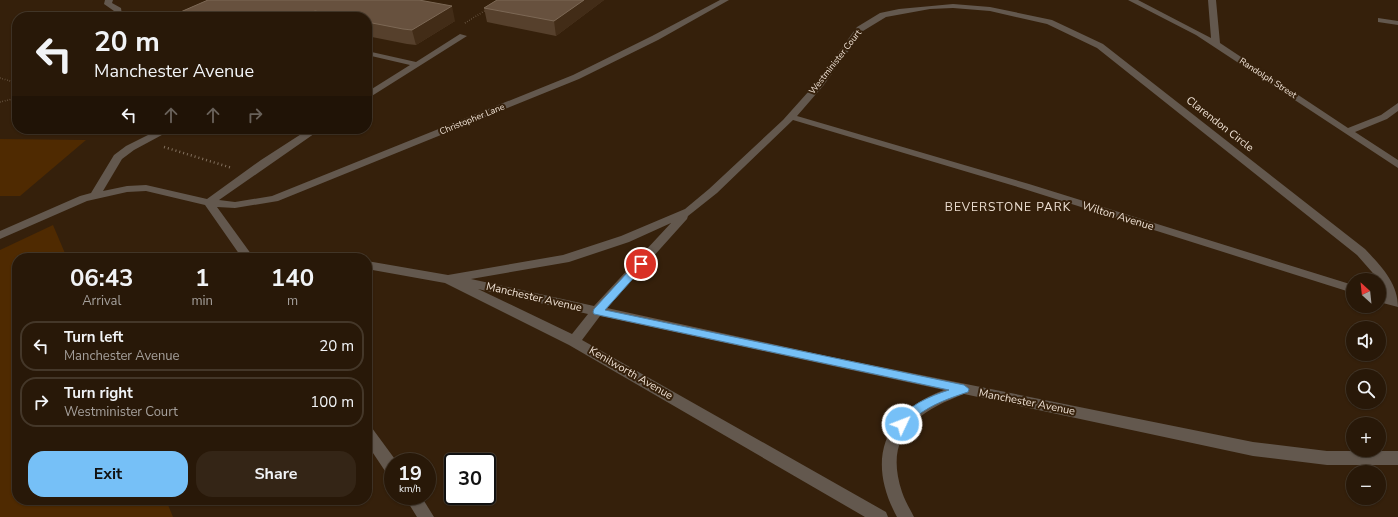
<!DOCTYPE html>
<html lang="en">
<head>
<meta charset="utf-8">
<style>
  body { margin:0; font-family:"Nunito Sans",sans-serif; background:#342516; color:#f1f3f6; height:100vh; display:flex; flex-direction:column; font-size:15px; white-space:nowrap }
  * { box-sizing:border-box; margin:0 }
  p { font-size:13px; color:#a5a09c }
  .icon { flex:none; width:22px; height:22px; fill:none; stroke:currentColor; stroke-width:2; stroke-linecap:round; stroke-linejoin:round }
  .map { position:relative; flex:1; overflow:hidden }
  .side { position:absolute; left:12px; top:253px; width:360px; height:252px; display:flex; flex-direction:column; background:#281808; border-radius:16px; box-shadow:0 1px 3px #0004,0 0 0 1px #443729 }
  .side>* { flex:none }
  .top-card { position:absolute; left:12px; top:12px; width:360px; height:122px; border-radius:16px; box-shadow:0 1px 3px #0004,0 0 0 1px #443729; background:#281808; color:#f1f3f6; overflow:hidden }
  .needle { width:26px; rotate:333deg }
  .buttons { position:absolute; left:1346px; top:273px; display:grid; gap:8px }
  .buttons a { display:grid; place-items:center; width:40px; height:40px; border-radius:50%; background:#281808; box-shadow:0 1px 3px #0004,0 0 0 1px #443729; font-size:20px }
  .speed { position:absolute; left:384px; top:453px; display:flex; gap:8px; font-size:20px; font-weight:700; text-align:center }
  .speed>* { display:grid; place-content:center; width:52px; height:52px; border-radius:50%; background:#281808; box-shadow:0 1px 3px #0004,0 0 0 1px #443729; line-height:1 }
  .speed small { font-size:10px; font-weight:400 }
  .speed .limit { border:2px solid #111; border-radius:6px; background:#fff; color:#111 }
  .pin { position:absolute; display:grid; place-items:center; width:34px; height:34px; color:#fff; margin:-17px; border:2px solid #fff; border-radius:50%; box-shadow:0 1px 4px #0007 }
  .me { position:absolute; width:44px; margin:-22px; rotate:47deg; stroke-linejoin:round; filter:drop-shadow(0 0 3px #0008) }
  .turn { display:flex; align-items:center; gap:14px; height:84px; padding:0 16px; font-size:18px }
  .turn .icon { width:52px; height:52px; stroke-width:2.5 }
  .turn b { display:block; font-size:28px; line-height:34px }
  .lanes { display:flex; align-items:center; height:38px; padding:0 16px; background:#0003; justify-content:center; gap:20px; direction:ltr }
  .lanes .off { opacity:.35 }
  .eta { display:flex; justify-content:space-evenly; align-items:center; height:68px; text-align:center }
  .eta b { font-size:24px; font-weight:700; line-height:28px }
  .action { display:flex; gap:8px; margin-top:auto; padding:8px 16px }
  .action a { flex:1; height:46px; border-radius:16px; background:#76c0f7; color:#111; font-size:16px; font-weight:700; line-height:46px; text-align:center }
  .action a+a { background:#342516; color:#f1f3f6 }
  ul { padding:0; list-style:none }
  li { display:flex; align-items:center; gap:12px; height:50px; margin:0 8px 6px; padding:0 8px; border:2px solid #443729; border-radius:16px }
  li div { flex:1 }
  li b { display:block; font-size:15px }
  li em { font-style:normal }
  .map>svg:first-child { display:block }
  .green { fill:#4f2a01 }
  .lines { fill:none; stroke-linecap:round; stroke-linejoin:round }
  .path-far1 { stroke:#83715f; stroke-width:1.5; stroke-dasharray:0.5 2; stroke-linecap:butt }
  .path { stroke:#83715f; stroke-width:2.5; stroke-dasharray:1 3; stroke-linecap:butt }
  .minor { fill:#63584e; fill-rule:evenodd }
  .wall { fill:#56402c }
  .shaded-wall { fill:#422c17 }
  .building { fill:#67513e; stroke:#7c6855 }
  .route { fill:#76c0f7; stroke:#4d7da1 }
  .labels { text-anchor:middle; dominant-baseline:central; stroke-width:4; stroke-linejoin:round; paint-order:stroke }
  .far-street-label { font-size:9px; fill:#eee0d3; stroke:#35200b }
  .street-label { font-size:11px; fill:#eee0d3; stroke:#35200b }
  .neighbourhood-label { font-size:12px; letter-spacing:1px; fill:#eee0d3; stroke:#35200b }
</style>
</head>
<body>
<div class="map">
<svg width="1398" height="517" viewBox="0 0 1398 517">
  <rect width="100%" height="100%" fill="#35200b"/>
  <!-- green -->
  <path class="green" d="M0,139L86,140L20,196H0Z
    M53,225L67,258H17V500H166L173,517H0V250Z"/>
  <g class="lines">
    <!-- path-far1 -->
    <path class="path-far1" d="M465,23L486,10
      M0,78L17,83
      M0,102L17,98"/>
    <!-- path -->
    <path class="path" d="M164,147L232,168"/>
    <!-- minor -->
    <path class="minor" d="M105,0H113L112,3L121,8L122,15L126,17H115L114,11L104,4Z
      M720,0H729L658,40L579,79L278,201L235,208L217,207L254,258H242L205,205L146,191L127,192L87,201L0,239V231L80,196L91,193L114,155L126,146L160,129H173L134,150L122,159L103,191L127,186L146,185L207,199L261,160L309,129H321L219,200L235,202L272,196L573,75L652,36Z
      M1128,0H1138L1211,38L1208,0H1216L1220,43L1348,128L1381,115L1398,103V111L1387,119L1355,132L1398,160V168L1196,35Z
      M953,4L990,7L1052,20L1103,44L1365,249C1381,266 1398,283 1398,307L1379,302V293L1385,294L1379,280L1357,255L1097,48L1047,24L990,11L953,8L930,9L886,17L863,31L823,86L797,116L1029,184L1353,285V293L1021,188L793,120L717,193L688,216L687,219L607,308L827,356L1253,442L1327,451H1398V465H1327L1253,456L964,394C917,412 883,435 902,492C905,501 910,509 914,517H897C866,460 883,413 944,390L600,316L582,340L886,512L888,517H865L569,345L445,283L367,269V261L448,275L563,255L621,236L685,209L709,189L783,120L817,82L857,27L880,13L899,9ZM671,223L594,306L471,279L569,262L629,242ZM478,289L588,314L572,334Z
      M1378,18L1398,21V25L1378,22Z
      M460,34L467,36L367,99V92L410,65L367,55V51L416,62Z
      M309,254L321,255L323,258H303Z
      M367,426L372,428L397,462H393V476L387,474L367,444Z
      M404,496H421L434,517H417Z"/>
  </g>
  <!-- wall -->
  <path class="wall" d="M208,0H421L455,21L416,45L407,44L367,36V17H169Z
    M497,0H604L556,36L487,22L484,8Z"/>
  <!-- shaded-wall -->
  <path class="shaded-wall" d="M584,0H604L556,36L554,21Z
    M452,6L455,21L416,45L412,30Z
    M315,11L317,17H303Z"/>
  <!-- building -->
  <path class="building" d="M208,0H419L452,6L412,30L403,29L367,22V17H344L315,11L303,17H169Z
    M497,0H584L554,21L484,8Z"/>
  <!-- route -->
  <path class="route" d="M638,261H644L646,264L605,310L964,385L969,389L968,392C950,398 932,404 917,416C911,421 907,431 898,428L896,424C906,406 930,396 949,390L594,314L593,312L594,309Z"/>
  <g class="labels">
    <!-- far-street labels -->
    <g class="far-street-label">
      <text transform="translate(835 62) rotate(-52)">Westminister Court</text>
      <text transform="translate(1268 78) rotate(33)">Randolph Street</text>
      <text transform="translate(472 119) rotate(-22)">Christopher Lane</text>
    </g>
    <!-- street labels -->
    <g class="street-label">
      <text transform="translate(1220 124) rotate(38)">Clarendon Circle</text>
      <text transform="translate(1118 216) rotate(17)">Wilton Avenue</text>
      <text transform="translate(534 297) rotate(13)">Manchester Avenue</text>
      <text transform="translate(631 373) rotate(30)">Kenilworth Avenue</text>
      <text transform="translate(1027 402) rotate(11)">Manchester Avenue</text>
    </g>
    <!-- neighbourhood labels -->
    <g class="neighbourhood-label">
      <text x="1008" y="207">BEVERSTONE PARK</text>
    </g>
  </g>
</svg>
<div class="buttons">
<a><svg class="needle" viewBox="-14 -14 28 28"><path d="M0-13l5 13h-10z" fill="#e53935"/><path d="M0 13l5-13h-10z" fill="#a5a09c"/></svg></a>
<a><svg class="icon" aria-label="sound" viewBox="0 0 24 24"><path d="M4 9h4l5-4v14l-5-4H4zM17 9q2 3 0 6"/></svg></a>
<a><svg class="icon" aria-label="search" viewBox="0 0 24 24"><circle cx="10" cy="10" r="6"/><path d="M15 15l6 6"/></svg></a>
<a>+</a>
<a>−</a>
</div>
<div class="speed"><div>19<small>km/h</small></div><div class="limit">30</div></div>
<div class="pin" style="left:641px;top:264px;background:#d93025"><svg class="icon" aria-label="arrive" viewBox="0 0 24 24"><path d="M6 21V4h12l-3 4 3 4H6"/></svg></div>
<svg class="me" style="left:902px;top:424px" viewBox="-20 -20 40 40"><circle r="17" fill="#76c0f7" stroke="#fff" stroke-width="3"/><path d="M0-11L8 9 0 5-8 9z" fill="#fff"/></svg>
<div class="top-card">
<div class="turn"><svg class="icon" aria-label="left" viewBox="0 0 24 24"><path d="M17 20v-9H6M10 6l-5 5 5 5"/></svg><div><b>20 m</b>Manchester Avenue</div></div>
<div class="lanes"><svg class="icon" aria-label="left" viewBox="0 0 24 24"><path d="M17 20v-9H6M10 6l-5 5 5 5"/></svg><svg class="icon off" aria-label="ahead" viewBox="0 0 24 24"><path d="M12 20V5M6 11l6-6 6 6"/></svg><svg class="icon off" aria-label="ahead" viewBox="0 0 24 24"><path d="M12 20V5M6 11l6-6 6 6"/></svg><svg class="icon off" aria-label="right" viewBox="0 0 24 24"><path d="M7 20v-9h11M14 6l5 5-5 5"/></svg></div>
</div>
<section class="side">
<div class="eta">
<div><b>06:43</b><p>Arrival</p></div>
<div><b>1</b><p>min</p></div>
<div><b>140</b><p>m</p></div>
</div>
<ul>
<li><svg class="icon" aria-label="left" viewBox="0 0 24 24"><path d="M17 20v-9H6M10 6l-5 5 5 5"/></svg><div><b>Turn left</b><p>Manchester Avenue</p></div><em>20 m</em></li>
<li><svg class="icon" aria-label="right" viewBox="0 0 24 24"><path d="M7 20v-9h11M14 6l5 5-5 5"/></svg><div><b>Turn right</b><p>Westminister Court</p></div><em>100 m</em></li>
</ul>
<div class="action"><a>Exit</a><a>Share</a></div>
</section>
</div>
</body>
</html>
